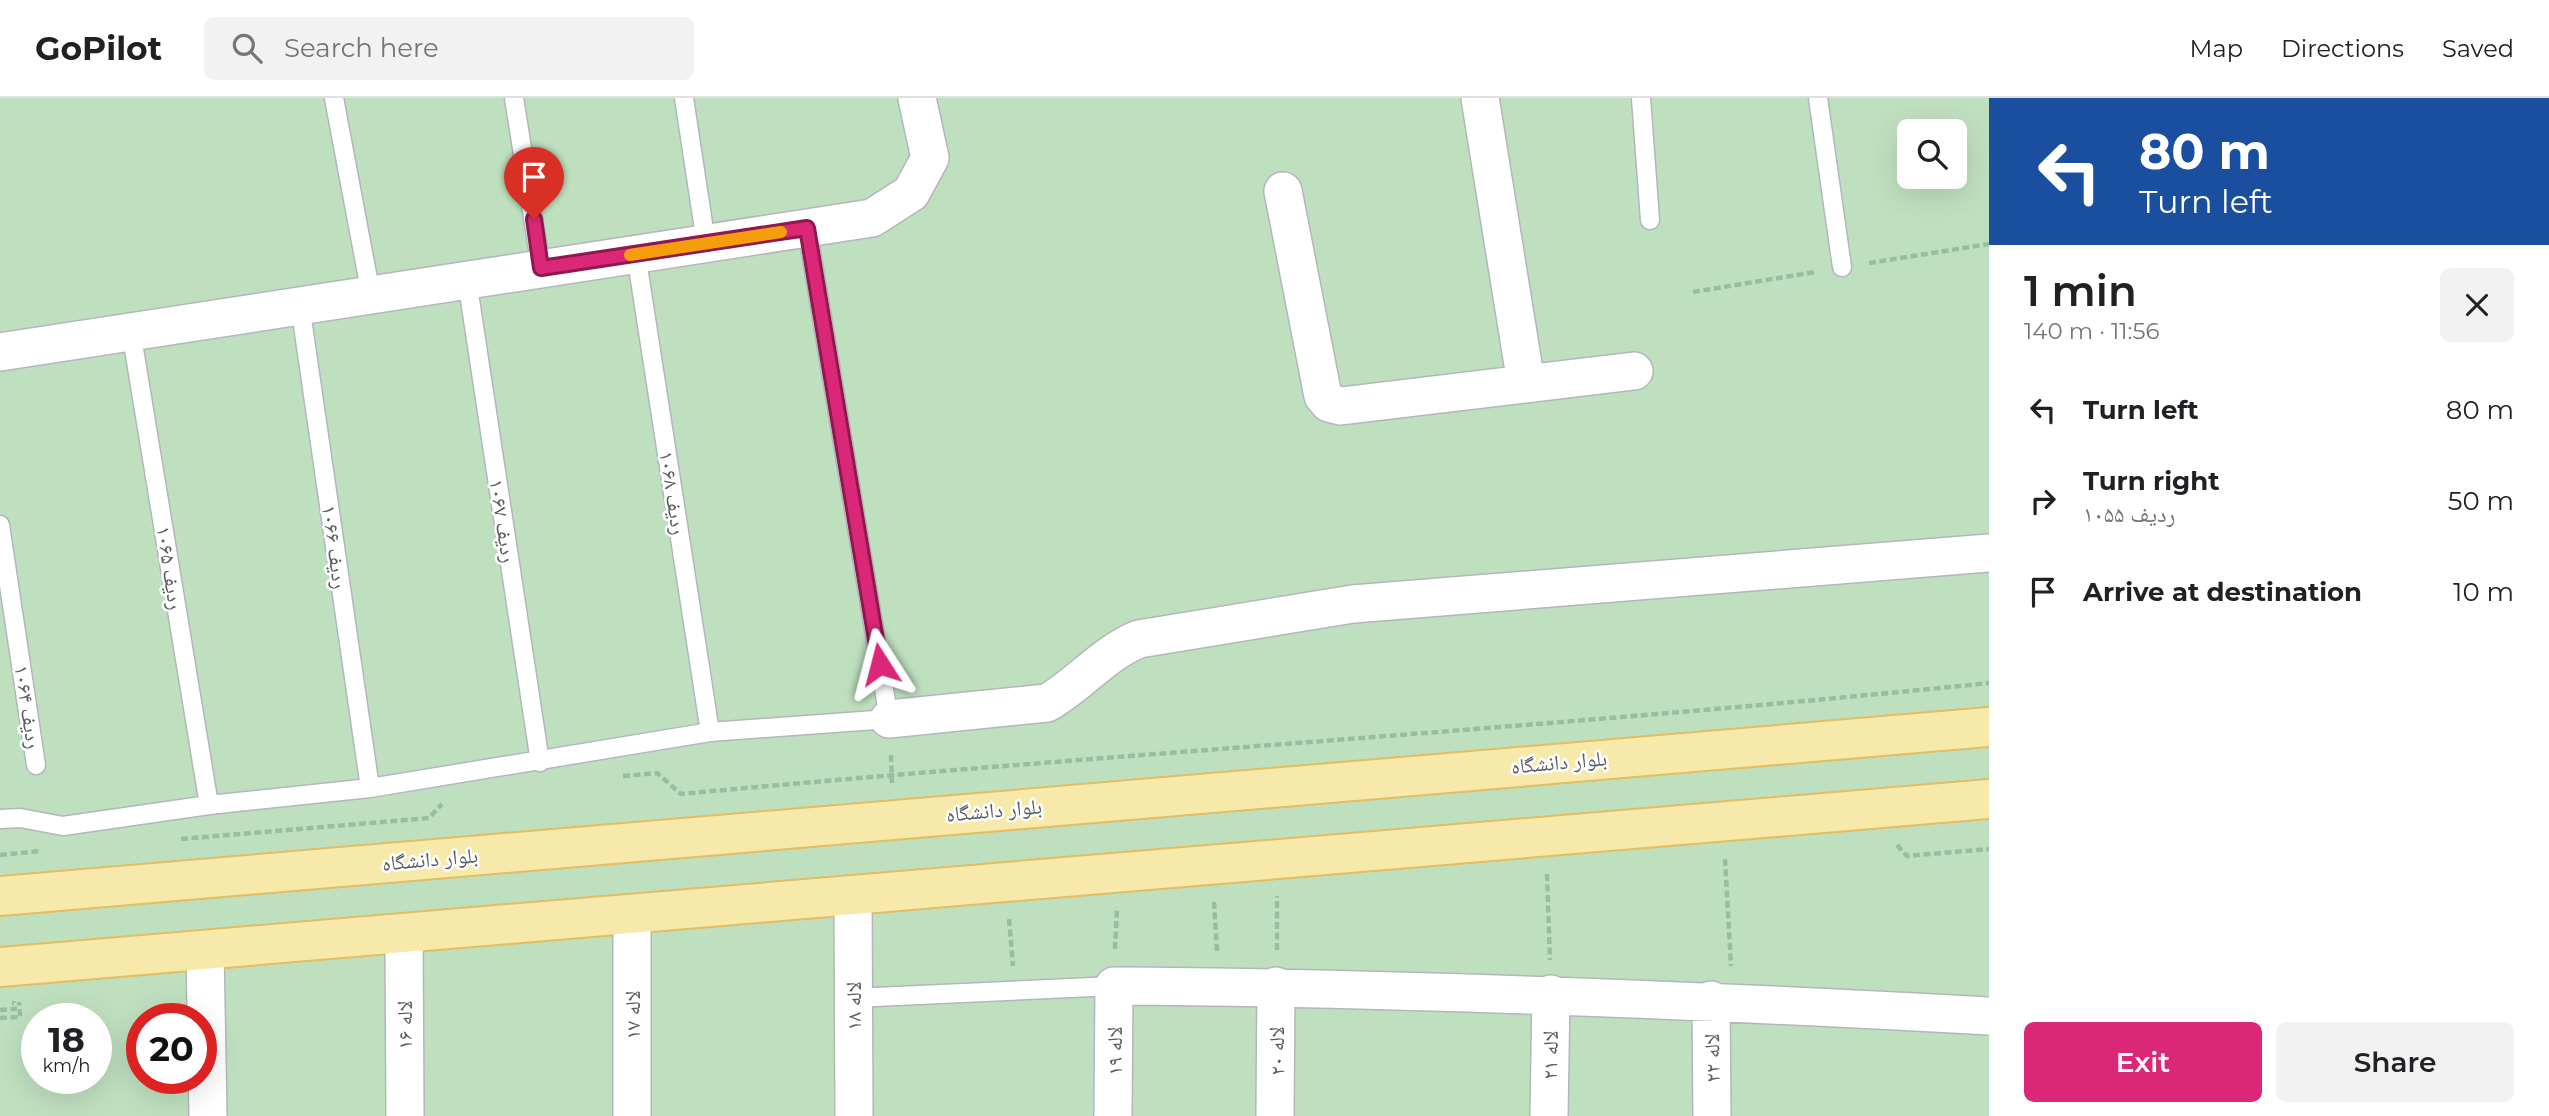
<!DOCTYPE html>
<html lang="en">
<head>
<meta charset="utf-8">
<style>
  body { margin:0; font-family:Montserrat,"Noto Naskh Arabic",sans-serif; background:#f2f2f2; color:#202124; height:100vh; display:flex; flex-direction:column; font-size:26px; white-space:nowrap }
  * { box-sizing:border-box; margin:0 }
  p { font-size:23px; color:#757577 }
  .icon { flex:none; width:38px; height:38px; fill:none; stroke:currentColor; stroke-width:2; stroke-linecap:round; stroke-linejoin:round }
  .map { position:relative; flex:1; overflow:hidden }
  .details { display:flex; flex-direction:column; background:#fff; width:560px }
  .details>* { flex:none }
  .banner { background:#1a4fa0; color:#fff; overflow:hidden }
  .buttons { position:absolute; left:1897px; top:21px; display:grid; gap:14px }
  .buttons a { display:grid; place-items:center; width:70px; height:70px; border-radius:10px; background:#fff; box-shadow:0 7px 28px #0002; font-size:35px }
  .speed { position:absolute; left:21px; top:905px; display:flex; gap:14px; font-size:35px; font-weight:700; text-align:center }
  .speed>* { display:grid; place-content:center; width:91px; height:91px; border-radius:50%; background:#fff; box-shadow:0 7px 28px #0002; line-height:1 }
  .speed small { font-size:18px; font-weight:400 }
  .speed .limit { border:10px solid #d22; background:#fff; color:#111 }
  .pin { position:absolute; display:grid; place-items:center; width:60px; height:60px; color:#fff; margin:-72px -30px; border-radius:50% 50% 50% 0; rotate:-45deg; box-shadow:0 0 7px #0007 }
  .pin .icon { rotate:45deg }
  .me { position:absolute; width:77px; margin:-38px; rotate:351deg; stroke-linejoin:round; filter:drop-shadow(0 0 5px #0008) }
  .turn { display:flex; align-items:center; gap:24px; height:147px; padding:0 35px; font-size:32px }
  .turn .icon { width:91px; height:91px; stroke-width:2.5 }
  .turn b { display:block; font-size:49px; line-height:60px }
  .round { display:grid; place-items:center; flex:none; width:74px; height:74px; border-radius:10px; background:#f2f2f2 }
  .summary { display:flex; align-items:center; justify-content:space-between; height:119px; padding:0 35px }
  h1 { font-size:42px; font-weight:600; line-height:52px }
  .action { display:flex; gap:14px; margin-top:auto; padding:14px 35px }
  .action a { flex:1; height:80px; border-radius:10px; background:#db2777; color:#fff; font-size:28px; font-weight:600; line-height:80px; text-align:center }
  .action a+a { background:#f2f2f2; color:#202124 }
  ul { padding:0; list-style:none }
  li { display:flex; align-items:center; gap:21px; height:91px; padding:0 35px }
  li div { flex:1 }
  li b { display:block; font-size:26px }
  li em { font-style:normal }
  header { display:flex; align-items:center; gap:42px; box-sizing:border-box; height:98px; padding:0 35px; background:#fff; border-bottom:2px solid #e0e0e0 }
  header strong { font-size:33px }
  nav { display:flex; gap:38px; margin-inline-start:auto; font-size:24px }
  .search { width:490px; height:63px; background:#f2f2f2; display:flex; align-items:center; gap:18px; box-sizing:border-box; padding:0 24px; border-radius:10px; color:#757577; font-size:26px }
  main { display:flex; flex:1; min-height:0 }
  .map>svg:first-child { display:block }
  .green { fill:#bfe0bf; fill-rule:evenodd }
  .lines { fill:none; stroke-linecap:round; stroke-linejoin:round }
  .lane-casing { stroke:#b3b6ba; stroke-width:21 }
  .street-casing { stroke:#b3b6ba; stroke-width:40 }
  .primary-casing { stroke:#e2bd62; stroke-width:42 }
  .path { stroke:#98bea2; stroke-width:4.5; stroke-dasharray:7 3.5; stroke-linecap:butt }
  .lane { stroke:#fff; stroke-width:18 }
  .street { stroke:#fff; stroke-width:37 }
  .primary { stroke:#f6e9aa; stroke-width:38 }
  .route-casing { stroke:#8e194d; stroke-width:18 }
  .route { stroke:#db2777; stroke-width:12 }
  .slow { stroke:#f59e0b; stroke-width:12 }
  .labels { text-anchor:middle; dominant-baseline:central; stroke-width:5; stroke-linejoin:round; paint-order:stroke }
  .street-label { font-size:21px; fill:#595c60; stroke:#fff }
</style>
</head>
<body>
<header>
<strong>GoPilot</strong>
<div class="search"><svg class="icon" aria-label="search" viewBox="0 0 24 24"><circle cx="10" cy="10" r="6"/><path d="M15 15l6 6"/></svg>Search here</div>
<nav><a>Map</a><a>Directions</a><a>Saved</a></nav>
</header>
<main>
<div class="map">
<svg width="1989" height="1018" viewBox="0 0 1989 1018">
  <rect width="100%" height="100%" fill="#ebe8e1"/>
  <!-- green -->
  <path class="green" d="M0,0H1989V1018H0ZM1909,33H1955V79H1909ZM37,920H96V980H37ZM142,920H201V980H142Z"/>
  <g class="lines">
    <defs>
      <path id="lane" d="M334,0L371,197
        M514,0L541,170
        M684,0L706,145
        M1641,0L1650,122
        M1818,0L1842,169
        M636,156L710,634
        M467,182L540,664
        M300,207L370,690
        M131,233L209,707
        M0,427L36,667
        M0,721L20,720L63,728L209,707L370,690L710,634L889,621L807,130
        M853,900L1114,888"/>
      <path id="street" d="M1480,0L1526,285
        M1283,93L1323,298L1329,305L1341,308L1634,273
        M0,254L872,120L911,95L930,60L917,0
        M889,621L1047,605C1079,587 1104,555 1139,541L1353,506L1989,455
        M853,797L854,1018
        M404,835L405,1018
        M205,852L208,1018
        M1711,902L1712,1018
        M632,1018V816
        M1113,1018L1114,888C1406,890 1697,902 1989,918
        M1275,1018L1276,888
        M1549,1018L1551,896"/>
      <path id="primary" d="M0,798L1989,629
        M0,869L1989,701"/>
    </defs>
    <!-- lane casing -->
    <use href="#lane" class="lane-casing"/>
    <!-- street casing -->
    <use href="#street" class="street-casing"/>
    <!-- primary casing -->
    <use href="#primary" class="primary-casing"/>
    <!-- path -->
    <path class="path" d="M1869,165L1989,146
      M1693,194L1815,174
      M891,657L892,686
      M623,678L657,675L681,696C1117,655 1554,630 1989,585
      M181,741L429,720L442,706
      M1897,747L1907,758L1989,751
      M0,757L40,753
      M1725,761L1731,868
      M1547,776L1550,862
      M1214,804L1217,853
      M1009,821L1013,868
      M1115,851L1117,811
      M1277,852V798
      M0,912L15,911L14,905H12
      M0,920L20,919L19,904"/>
    <!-- lane -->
    <use href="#lane" class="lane"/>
    <!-- street -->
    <use href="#street" class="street"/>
    <!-- primary -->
    <use href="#primary" class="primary"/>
  </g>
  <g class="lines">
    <defs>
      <path id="route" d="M534,121L541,170L807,130L880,566"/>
    </defs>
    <!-- route casing -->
    <use href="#route" class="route-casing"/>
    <!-- route -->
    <use href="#route" class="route"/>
    <!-- slow -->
    <path class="slow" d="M630,157L781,134"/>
  </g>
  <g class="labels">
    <!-- street labels -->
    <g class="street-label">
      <text transform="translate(673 395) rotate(81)">ردیف ۱۰۶۸</text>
      <text transform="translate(503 423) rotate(81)">ردیف ۱۰۶۷</text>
      <text transform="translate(335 449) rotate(82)">ردیف ۱۰۶۶</text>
      <text transform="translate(170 470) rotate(81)">ردیف ۱۰۶۵</text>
      <text transform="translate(28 609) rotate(81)">ردیف ۱۰۶۴</text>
      <text transform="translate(1559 664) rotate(-5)">بلوار دانشگاه</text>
      <text transform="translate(994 712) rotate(-5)">بلوار دانشگاه</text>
      <text transform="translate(430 761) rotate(-5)">بلوار دانشگاه</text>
      <text transform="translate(853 908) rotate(-90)">لاله ۱۸</text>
      <text transform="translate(632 917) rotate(-90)">لاله ۱۷</text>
      <text transform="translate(404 927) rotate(-90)">لاله ۱۶</text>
      <text transform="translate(1114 953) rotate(-90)">لاله ۱۹</text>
      <text transform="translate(1276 953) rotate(-90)">لاله ۲۰</text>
      <text transform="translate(1550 957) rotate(-89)">لاله ۲۱</text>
      <text transform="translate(1712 960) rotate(-91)">لاله ۲۲</text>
    </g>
  </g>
</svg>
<div class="buttons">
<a><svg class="icon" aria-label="search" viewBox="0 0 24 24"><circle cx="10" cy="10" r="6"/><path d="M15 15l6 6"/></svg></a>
</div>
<div class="speed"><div>18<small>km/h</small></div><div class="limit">20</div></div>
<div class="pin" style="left:534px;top:121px;background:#d93025"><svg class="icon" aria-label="arrive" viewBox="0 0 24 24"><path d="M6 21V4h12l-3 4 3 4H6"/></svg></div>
<svg class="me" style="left:880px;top:566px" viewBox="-20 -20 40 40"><path d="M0-17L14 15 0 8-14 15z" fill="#db2777" stroke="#fff" stroke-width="4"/></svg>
</div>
<section class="details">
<div class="banner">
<div class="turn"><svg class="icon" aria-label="left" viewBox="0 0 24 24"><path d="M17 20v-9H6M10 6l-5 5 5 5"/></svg><div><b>80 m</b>Turn left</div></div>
</div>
<div class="summary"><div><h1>1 min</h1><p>140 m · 11:56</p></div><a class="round"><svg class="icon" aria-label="close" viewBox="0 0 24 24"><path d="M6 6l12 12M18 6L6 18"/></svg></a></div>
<ul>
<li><svg class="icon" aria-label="left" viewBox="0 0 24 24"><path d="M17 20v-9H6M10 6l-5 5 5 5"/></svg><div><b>Turn left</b></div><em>80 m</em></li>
<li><svg class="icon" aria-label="right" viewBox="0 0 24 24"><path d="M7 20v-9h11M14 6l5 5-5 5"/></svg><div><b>Turn right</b><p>ردیف ۱۰۵۵</p></div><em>50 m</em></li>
<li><svg class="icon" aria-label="arrive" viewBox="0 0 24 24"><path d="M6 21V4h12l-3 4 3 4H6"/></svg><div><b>Arrive at destination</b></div><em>10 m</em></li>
</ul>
<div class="action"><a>Exit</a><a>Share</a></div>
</section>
</main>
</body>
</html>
